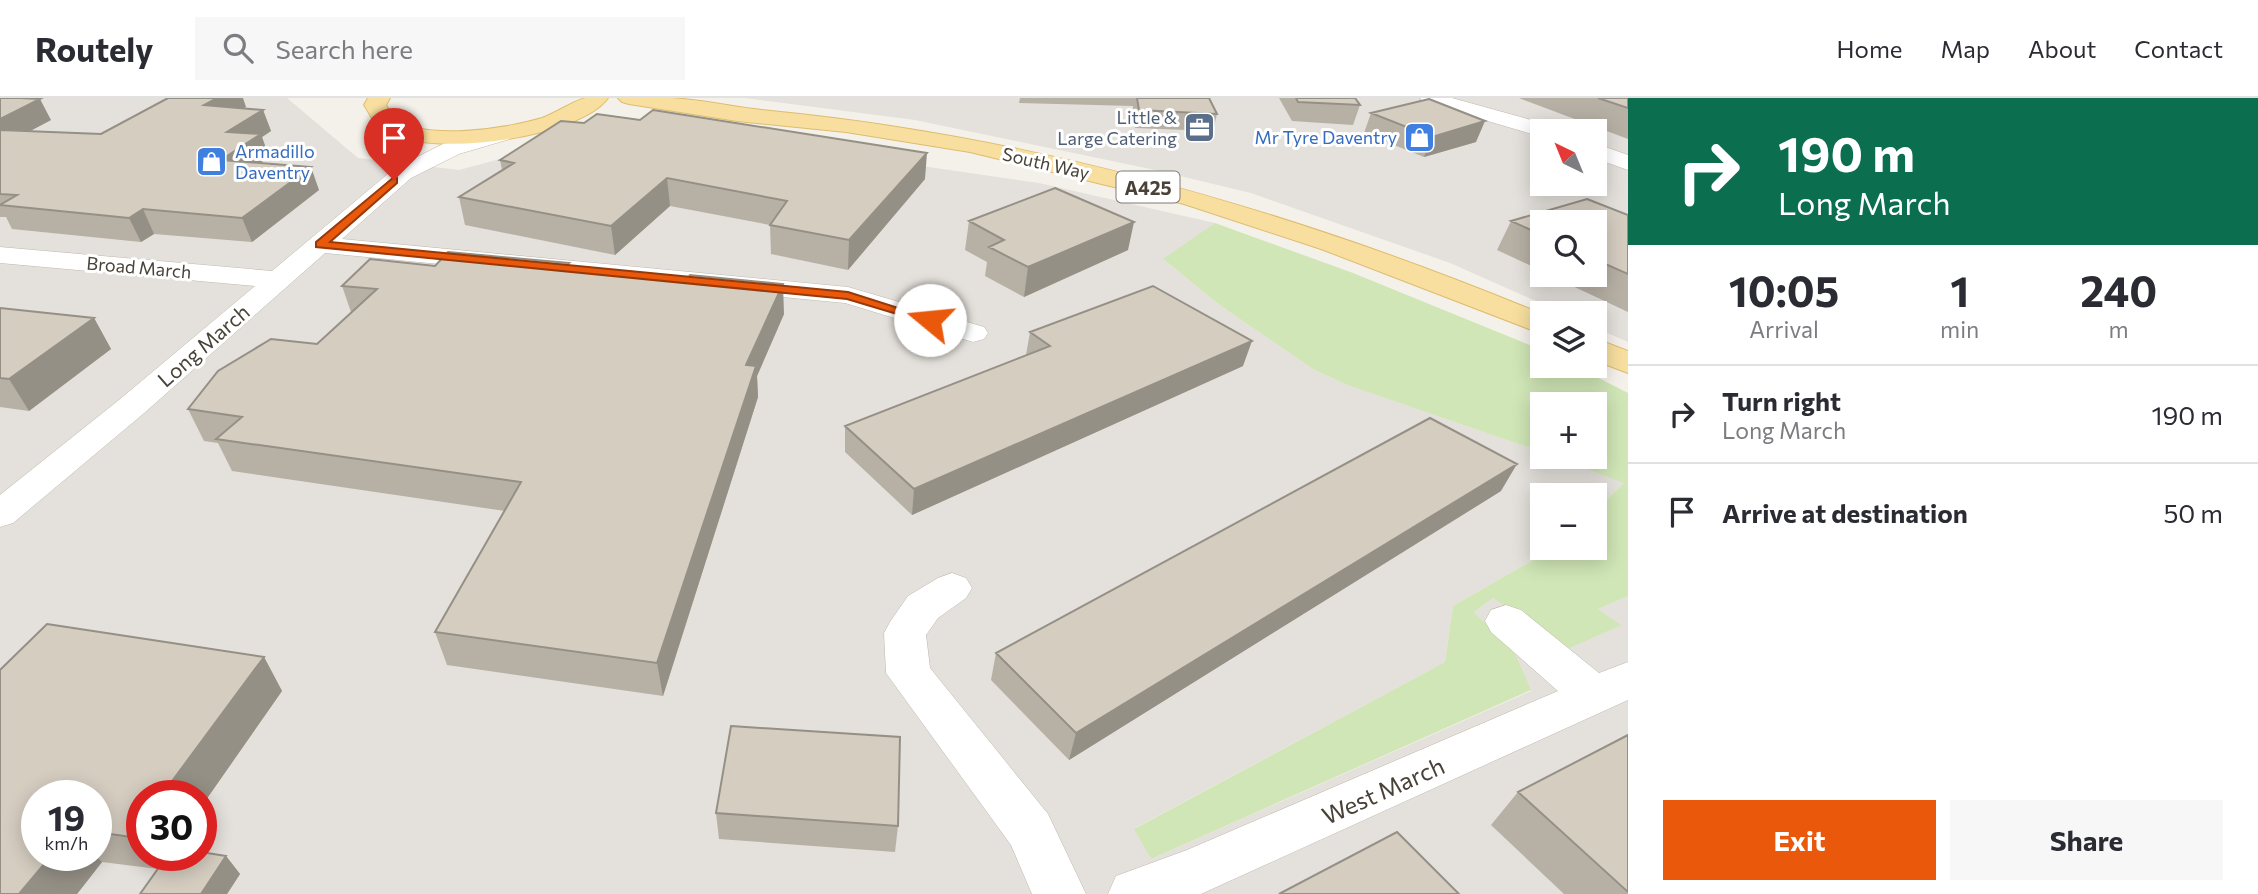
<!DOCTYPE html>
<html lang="en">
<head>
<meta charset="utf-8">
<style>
  body { margin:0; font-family:Commissioner,sans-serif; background:#f7f7f7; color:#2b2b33; height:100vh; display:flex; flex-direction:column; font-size:26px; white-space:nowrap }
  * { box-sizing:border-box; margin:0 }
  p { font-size:23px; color:#7c7c81 }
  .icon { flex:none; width:38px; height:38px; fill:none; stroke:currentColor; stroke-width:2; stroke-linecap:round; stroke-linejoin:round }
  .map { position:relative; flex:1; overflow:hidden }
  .drawer { display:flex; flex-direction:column; background:#fff; width:630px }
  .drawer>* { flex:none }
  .guide { background:#0b6e4f; color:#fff; overflow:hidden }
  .needle { width:46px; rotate:317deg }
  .fabs { position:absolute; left:1530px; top:21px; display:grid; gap:14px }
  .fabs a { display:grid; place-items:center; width:77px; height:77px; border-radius:0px; background:#fff; box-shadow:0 4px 18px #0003; font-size:35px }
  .speed { position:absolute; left:21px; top:682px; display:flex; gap:14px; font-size:35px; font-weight:700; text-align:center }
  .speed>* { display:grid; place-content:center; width:91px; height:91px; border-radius:50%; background:#fff; box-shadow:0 4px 18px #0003; line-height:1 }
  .speed small { font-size:18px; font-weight:400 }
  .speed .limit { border:10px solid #d22; background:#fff; color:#111 }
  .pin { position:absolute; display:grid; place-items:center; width:60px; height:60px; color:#fff; margin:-72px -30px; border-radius:50% 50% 50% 0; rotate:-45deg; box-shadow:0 0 7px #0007 }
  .pin .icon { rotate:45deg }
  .me { position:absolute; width:77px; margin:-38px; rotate:287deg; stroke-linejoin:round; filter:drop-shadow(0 0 5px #0008) }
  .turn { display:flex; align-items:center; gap:24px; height:147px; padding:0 35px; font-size:32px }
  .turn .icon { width:91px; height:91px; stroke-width:2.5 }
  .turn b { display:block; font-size:49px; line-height:60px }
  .eta { display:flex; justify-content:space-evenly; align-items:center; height:119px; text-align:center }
  .eta b { font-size:42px; font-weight:700; line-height:49px }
  .cta { display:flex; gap:14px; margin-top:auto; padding:14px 35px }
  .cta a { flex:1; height:80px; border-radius:0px; background:#ea580c; color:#fff; font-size:28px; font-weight:700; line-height:80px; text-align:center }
  .cta a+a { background:#f7f7f7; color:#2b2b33 }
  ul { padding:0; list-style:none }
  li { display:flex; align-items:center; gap:21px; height:98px; padding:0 35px; border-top:2px solid #e1e1e2 }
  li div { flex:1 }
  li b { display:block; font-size:26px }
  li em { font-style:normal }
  header { display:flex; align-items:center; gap:42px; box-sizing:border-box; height:98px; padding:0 35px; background:#fff; border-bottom:2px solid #e1e1e2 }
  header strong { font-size:33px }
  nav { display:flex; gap:38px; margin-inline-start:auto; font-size:24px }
  .search { width:490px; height:63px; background:#f7f7f7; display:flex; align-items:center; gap:18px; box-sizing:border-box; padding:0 24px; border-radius:0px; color:#7c7c81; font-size:26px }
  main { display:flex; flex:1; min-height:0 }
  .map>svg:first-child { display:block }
  .industrial { fill:#e4e0db; fill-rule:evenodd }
  .green { fill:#d0e6b6 }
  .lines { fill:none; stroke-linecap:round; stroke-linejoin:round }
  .street-casing { stroke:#bfb9ad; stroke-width:1 }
  .primary-casing { stroke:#ddbc6f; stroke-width:2 }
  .street { fill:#fff; fill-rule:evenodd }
  .primary { fill:#f8df9f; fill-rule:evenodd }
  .wall { fill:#b7b0a5; fill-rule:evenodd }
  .shaded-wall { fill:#959086 }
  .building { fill:#d5cdc0; stroke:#959086; stroke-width:2 }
  .route { fill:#ea580c; stroke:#983908; stroke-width:2 }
  .labels { text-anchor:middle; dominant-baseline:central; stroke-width:6; stroke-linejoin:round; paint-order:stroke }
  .far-service-label { font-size:18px; fill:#4e5e75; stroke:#fff; text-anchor:end }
  .far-shop-label { font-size:18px; fill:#366cbe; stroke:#fff; text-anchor:end }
  .far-street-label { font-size:18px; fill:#484238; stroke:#fff }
  .shield { fill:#fff; stroke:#7f7b74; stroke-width:2 }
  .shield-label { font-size:19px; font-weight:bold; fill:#484238 }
  .street-label { font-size:21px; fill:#484238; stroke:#fff }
  .near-street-label { font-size:24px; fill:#484238; stroke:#fff }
</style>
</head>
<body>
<header>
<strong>Routely</strong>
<div class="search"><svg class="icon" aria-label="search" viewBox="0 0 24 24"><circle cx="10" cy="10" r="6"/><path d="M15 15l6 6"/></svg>Search here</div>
<nav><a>Home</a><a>Map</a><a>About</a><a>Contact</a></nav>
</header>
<main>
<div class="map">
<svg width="1628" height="796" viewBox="0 0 1628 796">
  <rect width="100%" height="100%" fill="#f4f1ea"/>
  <!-- industrial -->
  <path class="industrial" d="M0,0H287L358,60L459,72L611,31L750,43L1039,85L1215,125L1164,162L1221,208L1313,271L1347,287L1542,354V359H1556L1625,384L1594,414V397H1542V450H1554L1453,508L1445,564L1135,730L1151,761L1531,593L1515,555L1474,514L1493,500L1568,551L1620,527L1598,511L1628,498V796H0ZM37,698H96V758H37ZM142,698H201V758H142Z
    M745,0H1628V244L1594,229V215H1563L1450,165L1251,95L1155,72L915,22ZM1542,33H1594V86H1542ZM1542,124H1594V177H1542Z"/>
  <!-- green -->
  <path class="green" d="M1215,125L1353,175L1542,252V268H1575L1628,295V498L1598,511L1621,527L1568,551L1493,500L1474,514L1515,555L1531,592L1151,761L1134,731L1445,564L1453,508L1554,450H1594V414L1624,385L1556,359H1594V306H1542V354L1347,287L1313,271L1221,208L1163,161Z"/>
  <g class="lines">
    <defs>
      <path id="street" d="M1420,0H1452L1553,28L1556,33H1542V39L1423,4Z
        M502,30L510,31L513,36L510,41L459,56L411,80L342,141L848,189L984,229L988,235L984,241L973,244L845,205L325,155L143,316L13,425L0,429V397L119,302L255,188L0,165V149L272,173L395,70L443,46Z
        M1594,45L1628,57V72L1594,60Z
        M952,475L966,480L972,490L966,500L938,520L926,537L930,570L1048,716L1086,796H1032L1011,747L886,575L884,535L890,524L908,498L938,480Z
        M1506,507L1521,512L1599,575L1628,564V602L1201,796H1108L1116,778L1187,752L1558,593L1491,534L1485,523L1491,512Z"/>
      <path id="primary" d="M368,0H390L386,7C388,11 392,17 395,20C425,44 508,30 542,20C554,16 577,1 586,0C593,0 601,0 608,0C579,41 418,63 379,29C373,24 369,14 364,7Z
        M618,0C636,0 654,0 671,0C705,2 738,10 771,13C1037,39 1296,114 1542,216V236L1321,151L1184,106L970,54L846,34L737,23L629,6L622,4Z
        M1594,240L1628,253V275L1594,262Z"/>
    </defs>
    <!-- street casing -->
    <use href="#street" class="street-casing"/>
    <!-- primary casing -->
    <use href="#primary" class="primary-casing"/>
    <!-- street -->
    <use href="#street" class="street"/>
    <!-- primary -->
    <use href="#primary" class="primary"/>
  </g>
  <!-- wall -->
  <path class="wall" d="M0,0L51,22L30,33L101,36L246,9L244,10L263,12L271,33L262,39L269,59L259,65L319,92L252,144L154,136L141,144L12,131L6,119H0Z
    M1020,0H1209L1217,16L1213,33L1135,30L1133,8L1019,5Z
    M1279,0H1355L1360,7L1353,27L1292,23Z
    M1519,0H1628V41Z
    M1371,15L1476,44L1424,59L1364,35Z
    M500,62L925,81L848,172L771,156L770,127L670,108L615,157L465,127L459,99L502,72Z
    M1628,117V214L1549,177H1594V124H1542V173L1497,152L1511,123Z
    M969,123L1128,152L1024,199L985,178L987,164L965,152Z
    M569,165L570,171L784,216L757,278L758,299L663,598L447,567L435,534L505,413L232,373L218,345L204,343L188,311L317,246L351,214L342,188L435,168Z
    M0,210L94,220L111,251L29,313L0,309Z
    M1030,234L1243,268L912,417L845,354V328L1026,257Z
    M1501,393L1069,662L991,582L996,555Z
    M47,526L264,559L282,593L201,709V698H142V758H201V754L226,758L240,776L227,796H140L158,771L102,764L77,796H0V572ZM37,698H96V758H37Z
    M1628,637V796H1564L1491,727L1518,694Z
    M716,715L898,728L895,754L719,741Z"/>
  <!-- shaded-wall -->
  <path class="shaded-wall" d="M217,0H243L246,9L213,29L204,7Z
    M40,1L51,22L0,49V21Z
    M263,12L271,33L262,39L269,59L230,85L221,62L227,34Z
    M1485,23L1476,44L1424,59L1432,39Z
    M927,55L925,81L848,172L849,142Z
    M311,69L319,92L252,144L242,120Z
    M667,80L670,108L615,157L611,128Z
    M143,111L154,136L141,144L129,120Z
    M1134,124L1128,152L1024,199L1028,169Z
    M783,186L784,216L757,278L758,299L663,598L657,565L746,267Z
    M94,220L111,251L29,313L9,281Z
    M1252,243L1243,268L912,417L914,391Z
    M1517,366L1501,393L1069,662L1076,635Z
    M264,559L282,593L201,709V698H161Z
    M142,724V751L131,739Z
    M51,758H96L102,764L77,796H19Z
    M147,758H168L158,771Z
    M226,758L240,776L227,796H201Z"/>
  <!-- building -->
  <path class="building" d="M0,0H20L40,1L0,21Z
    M168,0H217L204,7L263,12L227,34L261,36L221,62L311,69L242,120L143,111L129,120L0,107L17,97L0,96V32L101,36Z
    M1137,0H1209L1217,16L1139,12Z
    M1296,0H1355L1360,7L1298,4Z
    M1598,0H1628V10Z
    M1429,1L1485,23L1432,39L1371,15Z
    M653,12L927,55L849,142L770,127L787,103L667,80L611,128L459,99L514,65L500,62L561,23L584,25L597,16L640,22Z
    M1055,90L1134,124L1028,169L989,149L1004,142L969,123Z
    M1587,101L1628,117V176L1594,161V124H1542V137L1511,123Z
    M448,154L569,165L562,170L686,183L690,177L783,186L746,267L756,268L657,565L435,534L521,384L216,341L242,319L188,311L218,273L271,241L317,246L377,191L342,188L370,161L435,168Z
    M1153,188L1252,243L914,391L845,328L1050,248L1030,234Z
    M0,210L94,220L9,281L0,280Z
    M1430,320L1517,366L1076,635L996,555Z
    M47,526L264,559L161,698H142V724L131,739L96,734V698H37V758H51L19,796H0V572Z
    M731,628L900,639L898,728L716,715Z
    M1628,637V794L1518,694Z
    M1397,734L1459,796H1279Z
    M201,754L226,758L201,796H140L167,758H201Z"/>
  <!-- route -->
  <path class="route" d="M394,79L397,80V85L330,144L848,194L936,222L930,226L847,201L316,149V144Z"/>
  <!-- icons -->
  <defs>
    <symbol id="office-square" viewBox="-11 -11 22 22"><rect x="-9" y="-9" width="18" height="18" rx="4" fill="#5c6f8a" stroke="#fff"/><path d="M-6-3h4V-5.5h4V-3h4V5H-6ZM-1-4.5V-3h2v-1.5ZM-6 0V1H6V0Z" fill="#fff"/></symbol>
    <symbol id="shop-square" viewBox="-11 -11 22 22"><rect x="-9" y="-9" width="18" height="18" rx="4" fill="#3f7fe0" stroke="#fff"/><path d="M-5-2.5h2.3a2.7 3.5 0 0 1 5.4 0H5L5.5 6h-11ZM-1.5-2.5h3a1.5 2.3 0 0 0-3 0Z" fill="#fff"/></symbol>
  </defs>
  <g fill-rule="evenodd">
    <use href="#office-square" x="1182" y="12" width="35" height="35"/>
    <use href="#shop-square" x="1402" y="22" width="35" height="35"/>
    <use href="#shop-square" x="194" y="46" width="35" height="35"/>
  </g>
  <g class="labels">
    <!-- far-service labels -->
    <g class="far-service-label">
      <text x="1177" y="19">Little &amp;<tspan x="1177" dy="21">Large Catering</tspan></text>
    </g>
    <!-- far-shop labels -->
    <g class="far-shop-label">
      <text x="1397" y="39">Mr Tyre Daventry</text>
      <text x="235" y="53" text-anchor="start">Armadillo<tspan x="235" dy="21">Daventry</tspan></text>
    </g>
    <!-- far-street labels -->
    <g class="far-street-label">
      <text transform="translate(1046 65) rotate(13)">South Way</text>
      <text transform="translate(139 169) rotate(5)">Broad March</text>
    </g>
    <!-- shield labels -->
    <rect class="shield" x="1116.5" y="73.5" width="63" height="31" rx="5"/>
    <g class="shield-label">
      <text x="1148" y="89">A425</text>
    </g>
    <!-- street labels -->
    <g class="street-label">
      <text transform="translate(203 247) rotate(-41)">Long March</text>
    </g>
    <!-- near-street labels -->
    <g class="near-street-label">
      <text transform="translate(1383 692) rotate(-24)">West March</text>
    </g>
  </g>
</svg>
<div class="fabs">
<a><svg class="needle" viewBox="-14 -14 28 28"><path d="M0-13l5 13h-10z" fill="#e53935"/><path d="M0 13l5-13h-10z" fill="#7c7c81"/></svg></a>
<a><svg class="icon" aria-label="search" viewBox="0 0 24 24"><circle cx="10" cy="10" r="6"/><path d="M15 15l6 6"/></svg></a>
<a><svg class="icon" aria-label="layers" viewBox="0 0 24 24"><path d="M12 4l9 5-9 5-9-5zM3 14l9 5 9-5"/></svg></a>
<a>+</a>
<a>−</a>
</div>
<div class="speed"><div>19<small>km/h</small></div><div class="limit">30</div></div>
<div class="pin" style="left:394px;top:82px;background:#d93025"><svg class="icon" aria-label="arrive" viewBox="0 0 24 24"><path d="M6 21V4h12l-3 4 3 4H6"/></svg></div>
<svg class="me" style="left:930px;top:222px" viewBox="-20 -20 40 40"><circle r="19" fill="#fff"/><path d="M0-13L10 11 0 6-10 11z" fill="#ea580c"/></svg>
</div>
<section class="drawer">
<div class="guide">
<div class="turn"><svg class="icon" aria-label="right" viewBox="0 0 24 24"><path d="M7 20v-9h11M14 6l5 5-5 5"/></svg><div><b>190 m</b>Long March</div></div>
</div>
<div class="eta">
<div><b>10:05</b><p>Arrival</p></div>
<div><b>1</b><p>min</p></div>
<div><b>240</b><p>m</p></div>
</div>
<ul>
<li><svg class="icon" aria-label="right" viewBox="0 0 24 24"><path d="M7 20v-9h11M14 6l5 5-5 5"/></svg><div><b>Turn right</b><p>Long March</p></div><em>190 m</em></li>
<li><svg class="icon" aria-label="arrive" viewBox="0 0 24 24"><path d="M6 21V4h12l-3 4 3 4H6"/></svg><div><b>Arrive at destination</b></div><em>50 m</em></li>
</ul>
<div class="cta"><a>Exit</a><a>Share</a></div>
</section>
</main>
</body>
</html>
